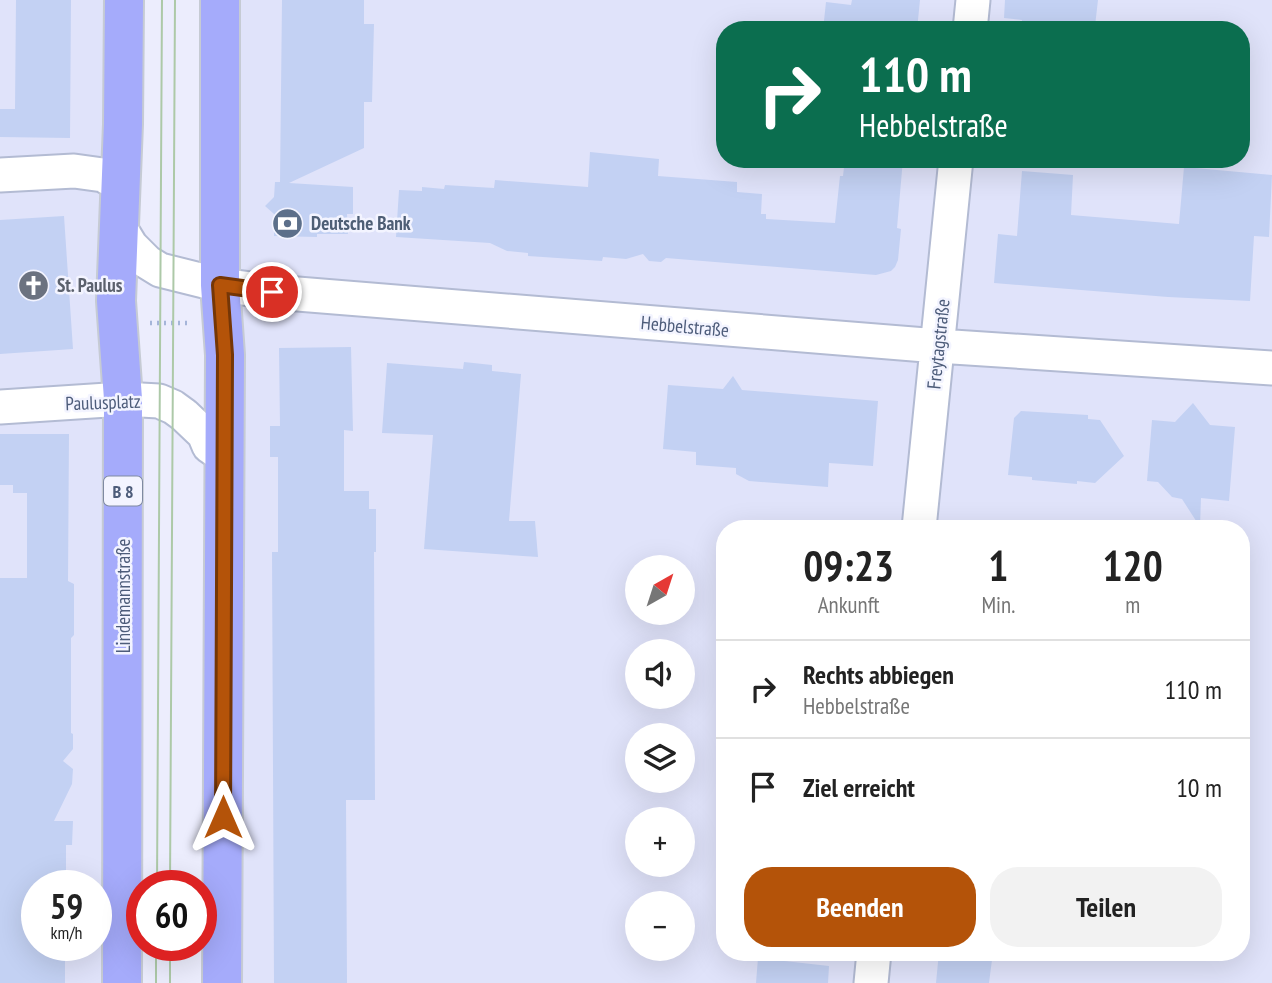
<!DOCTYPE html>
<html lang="de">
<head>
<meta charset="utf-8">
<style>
  body { margin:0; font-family:"PT Sans Narrow",sans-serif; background:#f2f2f2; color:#222; height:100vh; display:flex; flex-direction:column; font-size:26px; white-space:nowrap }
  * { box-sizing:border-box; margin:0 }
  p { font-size:23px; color:#767676 }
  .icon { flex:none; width:38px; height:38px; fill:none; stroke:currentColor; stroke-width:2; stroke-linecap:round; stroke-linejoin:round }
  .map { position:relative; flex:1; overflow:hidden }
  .side { position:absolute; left:716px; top:520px; width:534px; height:441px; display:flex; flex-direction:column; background:#fff; border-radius:28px; box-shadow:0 7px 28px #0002 }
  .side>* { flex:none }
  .hud { position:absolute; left:716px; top:21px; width:534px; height:147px; border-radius:28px; box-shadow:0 7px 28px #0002; background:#0b6e4f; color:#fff; overflow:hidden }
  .needle { width:46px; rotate:39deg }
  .tools { position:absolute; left:625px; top:555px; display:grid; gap:14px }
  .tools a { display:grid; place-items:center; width:70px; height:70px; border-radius:50%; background:#fff; box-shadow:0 7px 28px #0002; font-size:35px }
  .speed { position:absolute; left:21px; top:870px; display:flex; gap:14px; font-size:35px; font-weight:700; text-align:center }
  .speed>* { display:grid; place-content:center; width:91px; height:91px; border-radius:50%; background:#fff; box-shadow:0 7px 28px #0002; line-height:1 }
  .speed small { font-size:18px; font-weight:400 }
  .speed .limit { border:10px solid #d22; background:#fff; color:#111 }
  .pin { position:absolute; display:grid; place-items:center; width:60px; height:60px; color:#fff; margin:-30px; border:4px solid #fff; border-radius:50%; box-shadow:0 2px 7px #0007 }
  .me { position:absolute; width:77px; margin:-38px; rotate:0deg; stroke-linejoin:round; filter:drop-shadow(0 0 5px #0008) }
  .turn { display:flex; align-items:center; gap:24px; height:147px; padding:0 28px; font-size:32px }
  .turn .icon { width:91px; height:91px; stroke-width:2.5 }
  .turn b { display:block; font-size:49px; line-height:60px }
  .eta { display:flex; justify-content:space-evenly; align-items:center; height:119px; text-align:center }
  .eta b { font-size:42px; font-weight:800; line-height:49px }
  .primary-button { display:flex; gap:14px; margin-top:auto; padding:14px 28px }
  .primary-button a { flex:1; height:80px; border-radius:28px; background:#b45309; color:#fff; font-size:28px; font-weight:800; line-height:80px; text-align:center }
  .primary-button a+a { background:#f2f2f2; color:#222 }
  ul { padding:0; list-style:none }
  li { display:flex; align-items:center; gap:21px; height:98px; padding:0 28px; border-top:2px solid #e0e0e0 }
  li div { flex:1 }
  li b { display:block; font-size:26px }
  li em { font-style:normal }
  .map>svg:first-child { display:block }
  .residential { fill:#e0e3fa; fill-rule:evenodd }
  .building { fill:#c3d1f3 }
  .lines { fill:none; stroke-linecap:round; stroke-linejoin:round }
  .minor-casing { stroke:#b3bbd3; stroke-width:37 }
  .major-casing { stroke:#c6cbd4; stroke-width:42 }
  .path { stroke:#a5b5d9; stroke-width:4.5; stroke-dasharray:2 5; stroke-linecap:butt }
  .minor { stroke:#fff; stroke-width:33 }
  .major { stroke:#a5abfb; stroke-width:38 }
  .tram { stroke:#adc9a8; stroke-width:2 }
  .route-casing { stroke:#753606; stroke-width:18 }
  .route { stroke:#b45309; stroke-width:12 }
  .labels { text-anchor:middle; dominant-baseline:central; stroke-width:5; stroke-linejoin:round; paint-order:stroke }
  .shield { fill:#f3f4ff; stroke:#7f8aa2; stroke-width:2 }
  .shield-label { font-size:18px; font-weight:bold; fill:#4d5c7a }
  .service-label { font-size:19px; font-weight:bold; fill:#4e5e75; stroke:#f3f4ff; text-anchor:start }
  .worship-label { font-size:19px; font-weight:bold; fill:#5b616d; stroke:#f3f4ff; text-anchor:start }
  .street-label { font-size:19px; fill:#4d5c7a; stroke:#f3f4ff }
</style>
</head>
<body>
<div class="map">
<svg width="1272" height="983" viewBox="0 0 1272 983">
  <rect width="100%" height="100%" fill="#ecedfd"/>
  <!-- residential -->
  <path class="residential" d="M0,0H107L108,446L104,983H0ZM37,886H96V945H37Z
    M239,0H1272V983H238L243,567ZM724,30H1241V159H724ZM724,528H1241V952H724ZM637,567H682V612H637ZM637,651H682V696H637ZM637,735H682V780H637ZM637,819H682V864H637ZM637,903H682V948H637Z"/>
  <!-- building -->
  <path class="building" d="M16,0H71L70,138L0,137V109H15Z
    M282,0H364V24H374L372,102H364V148L289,183L353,187V214H347L348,234H317V237L274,236V214L265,206L274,197L275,182H280Z
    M852,0H920L917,30H823L826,2L851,5Z
    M1005,0H1098L1095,26L1068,24V30H1021L1022,20L1004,18Z
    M590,152L659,159L658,176L737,182V192L762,194L761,214H766V219L835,223L840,176H843L845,159H903L897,228L901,229L898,260L895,267L891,271L876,275L666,258L661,262L649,261L643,254L626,259L603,257L602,261L528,256V253L507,251L490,243L396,237L399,190L422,191V187L444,189L445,185L494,188L495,180L588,187Z
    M1184,167L1272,175L1269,237L1254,236L1250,301L1168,297L994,283L998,234L1017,236L1022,171L1073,175L1071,215L1179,224Z
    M64,216L73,349L0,354V220Z
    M351,347L353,431L344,430V491H369V509H376V552H374L375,800H346L347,983H274L272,552H278V457H270V426H280L279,348Z
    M464,362L492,365V371L521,374L509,521H535L538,557L424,549L433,435L382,433L387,363L463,369Z
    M733,376L742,390L878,401L873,466L829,463L828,487L749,481L736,474V468L696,465V452L663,449L668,385L723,389Z
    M1193,403L1210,425L1235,427L1229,501L1201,498L1200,527L1182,499L1172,497L1158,482L1147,481L1152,420L1175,422Z
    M1021,411L1088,415V419L1100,420L1124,456L1095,483L1077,481V484L1032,480V477L1008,475L1014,418Z
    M0,434H69L68,581L74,584V635L71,638V733L73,734V749L63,761L73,769L72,784L54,821H73L72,845H66V886H37V945H65V983H0V578H27V493H13V485H0Z
    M939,952H993L989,983H936Z
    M758,958L829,966L828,983H756Z"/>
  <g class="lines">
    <defs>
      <path id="minor" d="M970,30L973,0
        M0,175L74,171L103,175L121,185
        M120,228L131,246L147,262L160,270L220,285L273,292L938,346L1272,368
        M0,407L123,399L159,401L173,407L184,415L204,434L209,446L225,457
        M919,528L956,159
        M871,983L874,952"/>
      <path id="major" d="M220,0V285L225,355L222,983
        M122,983L123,399L116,301L123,124L124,0"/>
    </defs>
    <!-- minor casing -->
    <use href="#minor" class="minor-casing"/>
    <!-- major casing -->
    <use href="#major" class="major-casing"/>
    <!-- path -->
    <path class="path" d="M150,323H190"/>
    <!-- minor -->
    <use href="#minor" class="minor"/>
    <!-- major -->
    <use href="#major" class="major"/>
    <!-- tram -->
    <path class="tram" d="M157,886L162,0
      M170,886L175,0
      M156,983V945
      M170,983V945"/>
  </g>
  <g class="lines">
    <defs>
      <path id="route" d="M223,817L225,355L220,285L272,292"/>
    </defs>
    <!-- route casing -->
    <use href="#route" class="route-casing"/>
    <!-- route -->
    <use href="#route" class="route"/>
  </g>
  <!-- icons -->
  <defs>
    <symbol id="bank-disc" viewBox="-11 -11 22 22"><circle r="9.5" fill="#5c6f8a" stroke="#f3f4ff"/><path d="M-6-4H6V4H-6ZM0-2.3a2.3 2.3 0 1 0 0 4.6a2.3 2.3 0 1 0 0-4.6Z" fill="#fff"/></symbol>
    <symbol id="church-disc" viewBox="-11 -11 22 22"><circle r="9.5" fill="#6b7280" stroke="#f3f4ff"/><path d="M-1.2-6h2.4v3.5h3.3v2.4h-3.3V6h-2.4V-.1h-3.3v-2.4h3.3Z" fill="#fff"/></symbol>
  </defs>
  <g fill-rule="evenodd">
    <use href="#bank-disc" x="270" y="206" width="35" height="35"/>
    <use href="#church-disc" x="16" y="268" width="35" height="35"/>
  </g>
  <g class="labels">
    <!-- shield labels -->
    <rect class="shield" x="104" y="476.5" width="38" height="29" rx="5"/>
    <g class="shield-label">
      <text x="123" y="491">B 8</text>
    </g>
    <!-- service labels -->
    <g class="service-label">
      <text x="311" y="223">Deutsche Bank</text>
    </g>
    <!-- worship labels -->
    <g class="worship-label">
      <text x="57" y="285">St. Paulus</text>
    </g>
    <!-- street labels -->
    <g class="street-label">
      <text transform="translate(685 326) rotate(5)">Hebbelstraße</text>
      <text transform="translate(938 344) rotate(-84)">Freytagstraße</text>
      <text transform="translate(103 402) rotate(-2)">Paulusplatz</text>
      <text transform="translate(123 596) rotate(-90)">Lindemannstraße</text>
    </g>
  </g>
</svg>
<div class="tools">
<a><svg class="needle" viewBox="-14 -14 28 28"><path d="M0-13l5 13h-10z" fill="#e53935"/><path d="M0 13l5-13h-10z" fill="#767676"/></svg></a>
<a><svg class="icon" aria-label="sound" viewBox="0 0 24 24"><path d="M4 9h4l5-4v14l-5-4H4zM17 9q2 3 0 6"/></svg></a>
<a><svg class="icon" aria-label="layers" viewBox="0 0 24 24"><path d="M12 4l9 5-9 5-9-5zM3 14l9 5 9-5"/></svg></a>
<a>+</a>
<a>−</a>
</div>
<div class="speed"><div>59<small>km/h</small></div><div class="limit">60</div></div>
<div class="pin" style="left:272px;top:292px;background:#d93025"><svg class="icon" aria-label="arrive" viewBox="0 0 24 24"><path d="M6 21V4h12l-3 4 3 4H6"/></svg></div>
<svg class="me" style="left:223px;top:817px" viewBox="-20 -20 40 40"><path d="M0-17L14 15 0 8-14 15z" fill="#b45309" stroke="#fff" stroke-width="4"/></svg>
<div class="hud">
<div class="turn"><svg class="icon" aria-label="right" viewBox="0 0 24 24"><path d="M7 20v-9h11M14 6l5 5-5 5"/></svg><div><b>110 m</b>Hebbelstraße</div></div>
</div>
<section class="side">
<div class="eta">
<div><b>09:23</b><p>Ankunft</p></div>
<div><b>1</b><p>Min.</p></div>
<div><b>120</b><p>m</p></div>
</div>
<ul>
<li><svg class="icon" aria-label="right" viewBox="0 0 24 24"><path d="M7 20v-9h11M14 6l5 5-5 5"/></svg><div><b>Rechts abbiegen</b><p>Hebbelstraße</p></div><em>110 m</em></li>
<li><svg class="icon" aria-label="arrive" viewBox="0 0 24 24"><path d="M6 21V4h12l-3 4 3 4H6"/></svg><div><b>Ziel erreicht</b></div><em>10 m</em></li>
</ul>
<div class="primary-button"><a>Beenden</a><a>Teilen</a></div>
</section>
</div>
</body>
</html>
